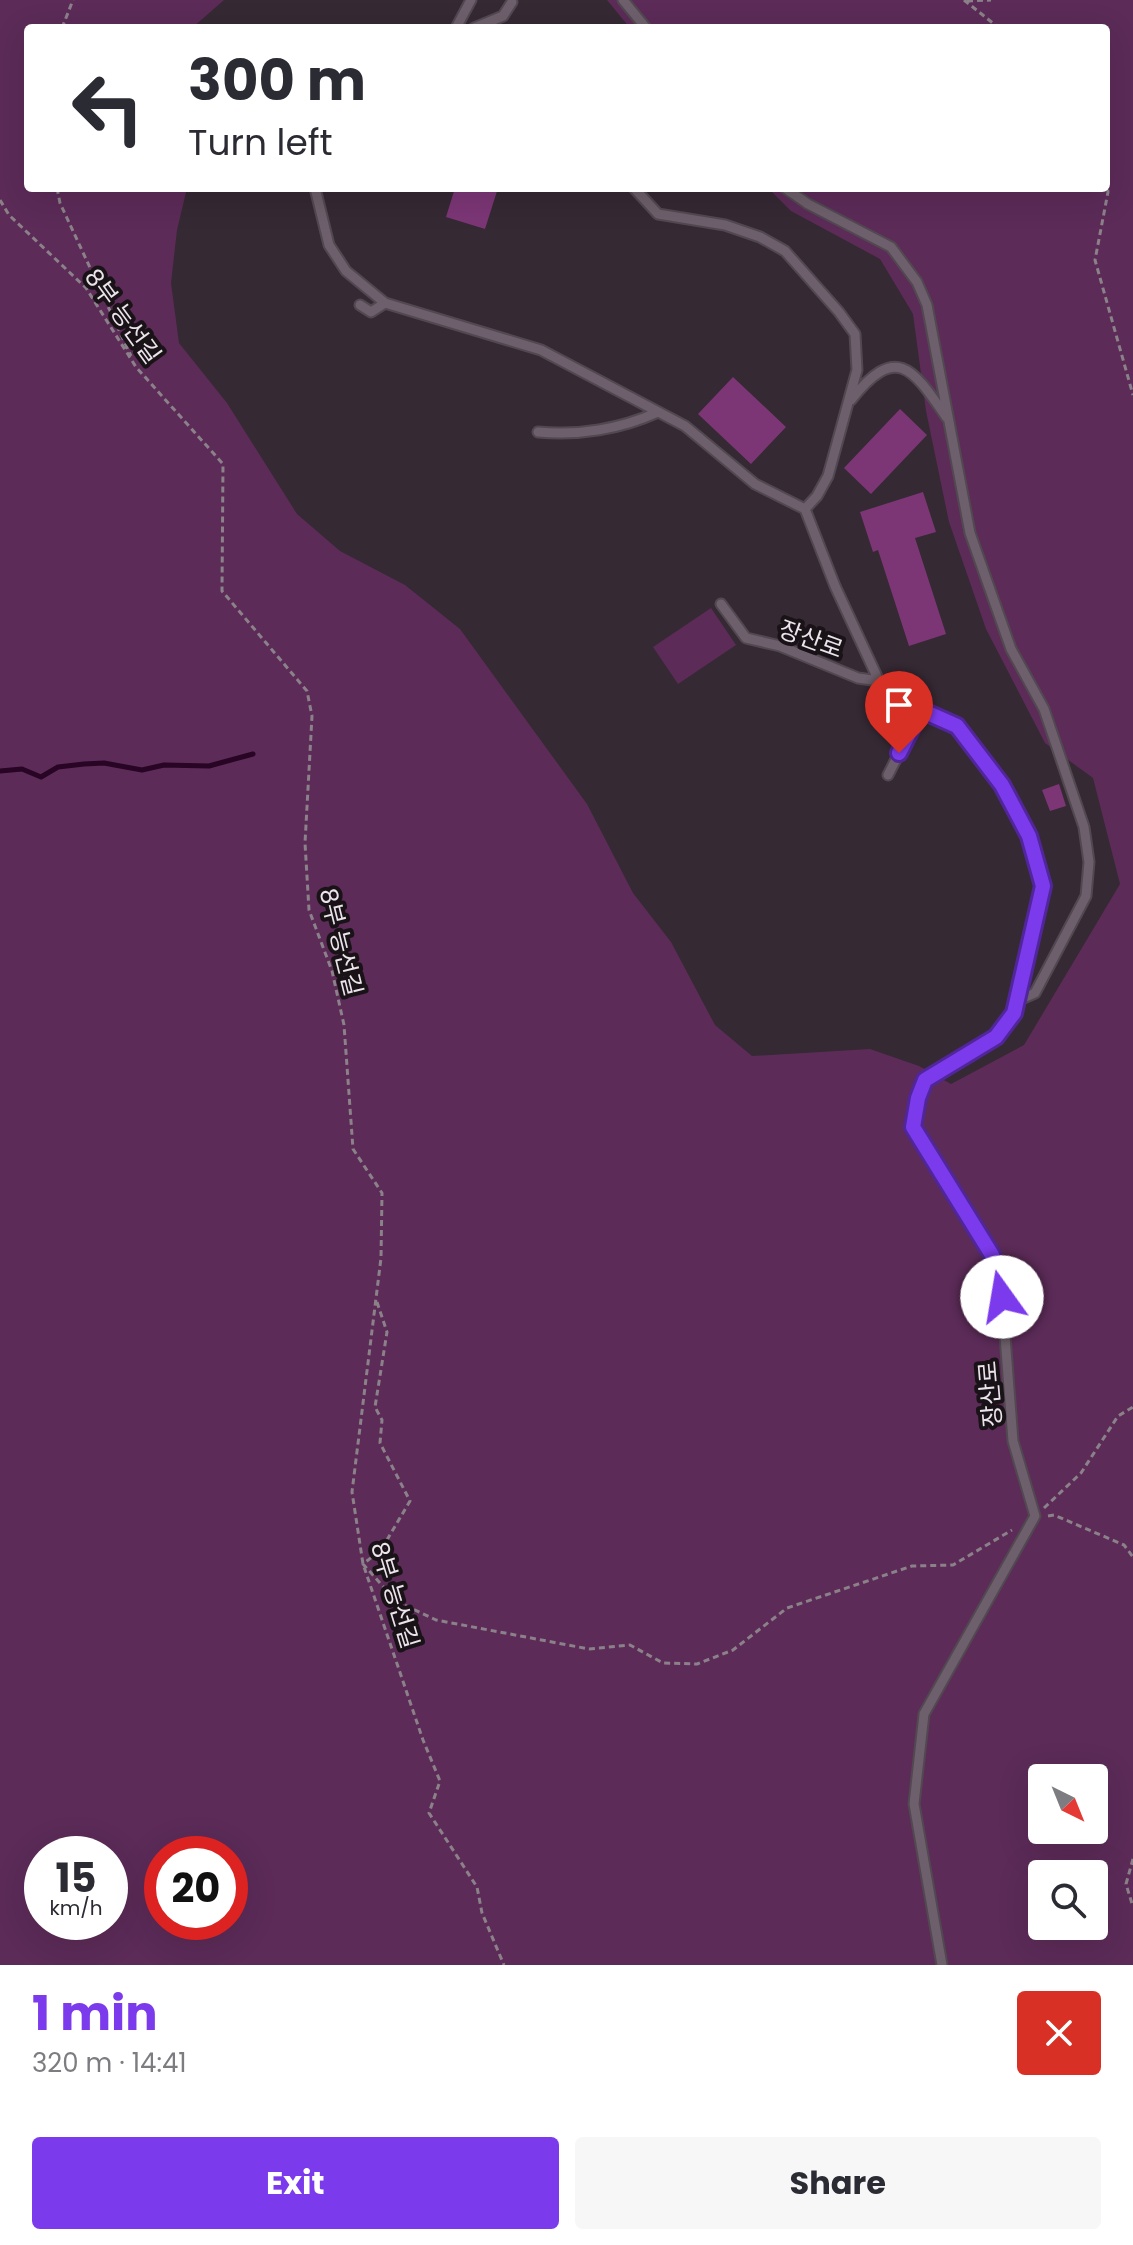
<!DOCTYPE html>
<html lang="en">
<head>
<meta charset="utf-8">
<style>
  body { margin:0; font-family:Poppins,"Noto Sans KR",sans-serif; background:#f7f7f7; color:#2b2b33; height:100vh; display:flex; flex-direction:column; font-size:30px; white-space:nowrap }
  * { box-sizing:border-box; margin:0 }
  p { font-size:26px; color:#7c7c81 }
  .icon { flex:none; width:44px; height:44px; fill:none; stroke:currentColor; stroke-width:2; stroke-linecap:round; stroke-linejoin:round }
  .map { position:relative; height:1965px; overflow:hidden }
  .details { display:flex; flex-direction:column; background:#fff; flex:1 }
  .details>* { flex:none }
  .banner { position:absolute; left:24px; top:24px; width:1086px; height:168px; border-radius:8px; box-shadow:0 8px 32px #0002; background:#fff; color:#2b2b33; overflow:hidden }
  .needle { width:52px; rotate:137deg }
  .controls { position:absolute; left:1028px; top:1764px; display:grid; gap:16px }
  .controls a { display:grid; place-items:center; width:80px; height:80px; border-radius:8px; background:#fff; box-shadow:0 8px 32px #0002; font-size:40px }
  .speed { position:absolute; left:24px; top:1836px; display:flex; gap:16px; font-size:40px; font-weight:700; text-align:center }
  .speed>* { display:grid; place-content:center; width:104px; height:104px; border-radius:50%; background:#fff; box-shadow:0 8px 32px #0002; line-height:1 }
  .speed small { font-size:20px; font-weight:400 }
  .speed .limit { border:12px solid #d22; background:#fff; color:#111 }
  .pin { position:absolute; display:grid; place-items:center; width:68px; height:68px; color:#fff; margin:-82px -34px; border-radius:50% 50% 50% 0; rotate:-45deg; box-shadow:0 0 8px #0007 }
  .pin .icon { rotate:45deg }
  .me { position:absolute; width:88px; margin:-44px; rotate:347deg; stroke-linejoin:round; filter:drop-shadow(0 0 6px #0008) }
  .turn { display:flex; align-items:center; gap:28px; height:168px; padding:0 32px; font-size:36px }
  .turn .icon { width:104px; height:104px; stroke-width:2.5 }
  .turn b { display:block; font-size:56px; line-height:68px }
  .round { display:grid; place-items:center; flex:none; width:84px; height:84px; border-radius:8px; background:#f7f7f7 }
  .summary { display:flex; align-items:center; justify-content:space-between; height:136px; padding:0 32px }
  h1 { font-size:48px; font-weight:700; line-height:60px; color:#7c3aed }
  .cta { display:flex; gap:16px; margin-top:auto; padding:16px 32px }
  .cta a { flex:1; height:92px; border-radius:8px; background:#7c3aed; color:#fff; font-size:32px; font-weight:700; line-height:92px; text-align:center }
  .cta a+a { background:#f7f7f7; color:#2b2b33 }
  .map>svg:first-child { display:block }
  .green { fill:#5c2b58; fill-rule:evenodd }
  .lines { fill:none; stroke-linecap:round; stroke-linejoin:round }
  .stream { stroke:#280425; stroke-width:5 }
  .building { fill:#7c3676 }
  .lane-casing { stroke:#524851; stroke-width:13 }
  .path { stroke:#8b8189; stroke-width:3; stroke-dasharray:6 4; stroke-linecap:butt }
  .lane { stroke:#6d5f6b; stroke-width:9 }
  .route-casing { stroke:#51269a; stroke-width:20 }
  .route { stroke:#7c3aed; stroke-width:14 }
  .labels { text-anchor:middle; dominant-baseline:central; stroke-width:8; stroke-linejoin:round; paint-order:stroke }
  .street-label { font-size:24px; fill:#ece4eb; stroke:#191318 }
</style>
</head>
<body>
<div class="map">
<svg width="1133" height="1965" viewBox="0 0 1133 1965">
  <rect width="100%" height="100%" fill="#352933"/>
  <!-- green -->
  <path class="green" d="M0,0H224L192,28H28V188H187L177,230L171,283L179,343L227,403L297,514L340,551L405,585L460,629L587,804L633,893L671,942L715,1025L752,1056L870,1049L919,1066L951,1084L1024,1045L1120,884L1093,778L1045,743L986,629L949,522L926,411L913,314L880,259L791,211L768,188H1106V28H630L607,0H1133V1965H0ZM1042,1778H1094V1830H1042ZM42,1854H110V1922H42ZM162,1854H230V1922H162ZM1042,1874H1094V1926H1042Z
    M711,608L736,645L678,684L653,647Z"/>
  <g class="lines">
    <!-- stream -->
    <path class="stream" d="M0,771L22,769L41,777L58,767L84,764L104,763L142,770L164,765L209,766L253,754"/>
  </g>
  <!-- building -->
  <path class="building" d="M455,188H498L485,229L446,217Z
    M733,377L786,427L751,464L698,414Z
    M900,409L927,435L871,494L844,468Z
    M923,492L936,532L915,538L946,634L909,646L878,550L873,552L860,512Z
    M1059,784L1066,806L1050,811L1042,790Z"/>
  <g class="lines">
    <defs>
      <path id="lane" d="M623,0L646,28
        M456,28L471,0
        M474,28L503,16L512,2
        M315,188L329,245L346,271L385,303L541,350L685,426L755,484L805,509L835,586L879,681
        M634,188L658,214L725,225L760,237L785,251L839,312L855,334L857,370L828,476L817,496L805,509
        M785,188L808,204L891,247L917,282L927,305L970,533L1011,649L1044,709L1084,827L1089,862L1086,896L1035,993L1017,1001
        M360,305L371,312L385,303
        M851,400C897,342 913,369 947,418
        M538,432C578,436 621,429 658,412
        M721,604L746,638L780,646L858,678L879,681L898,700L957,726L1002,785L1029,836L1043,886L1014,1013L996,1037L925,1080L918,1098L913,1127L992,1255L1002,1297L1013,1441L1035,1516L924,1714L914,1804L942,1965
        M888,775L921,710"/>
    </defs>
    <!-- lane casing -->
    <use href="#lane" class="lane-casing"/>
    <!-- path -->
    <path class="path" d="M964,0L999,28
      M967,1L991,0
      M62,28L73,0
      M1106,180L1108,192L1095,260L1133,395
      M57,188L60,203L131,356
      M0,200L9,215L86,288L136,367L223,464L222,591L307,691L312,716L305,843L309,910L332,971L344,1025L353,1149L382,1193L381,1258L352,1492L363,1564L423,1740L440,1781L429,1813L477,1887L482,1913L504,1965
      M377,1302L387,1332L375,1407L382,1420L380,1443L410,1501L381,1550L363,1564L396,1601L436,1620L589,1649L630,1645L663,1663L697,1664L733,1650L787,1608L912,1566L953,1565L1012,1530
      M1044,1508L1081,1473L1118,1416L1133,1407
      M1048,1516L1054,1515L1124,1545L1133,1557
      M1133,1859L1126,1884L1133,1907"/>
    <!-- lane -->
    <use href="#lane" class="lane"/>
  </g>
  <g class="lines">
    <defs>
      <path id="route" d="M899,753L921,710L957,726L1002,785L1029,836L1043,886L1014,1013L996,1037L925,1080L918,1098L913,1127L992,1255L1002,1297"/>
    </defs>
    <!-- route casing -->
    <use href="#route" class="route-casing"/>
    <!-- route -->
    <use href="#route" class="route"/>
  </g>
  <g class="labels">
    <!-- street labels -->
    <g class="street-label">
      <text transform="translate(123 316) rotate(54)">8부 능선길</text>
      <text transform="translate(811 639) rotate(20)">장산로</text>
      <text transform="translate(341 942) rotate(76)">8부 능선길</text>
      <text transform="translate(990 1394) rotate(-95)">장산로</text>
      <text transform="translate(395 1595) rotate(73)">8부 능선길</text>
    </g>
  </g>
</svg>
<div class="controls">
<a><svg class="needle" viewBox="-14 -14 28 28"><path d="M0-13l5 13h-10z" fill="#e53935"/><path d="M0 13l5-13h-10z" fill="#7c7c81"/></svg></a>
<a><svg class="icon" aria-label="search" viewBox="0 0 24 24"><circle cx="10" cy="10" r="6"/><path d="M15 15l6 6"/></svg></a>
</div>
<div class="speed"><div>15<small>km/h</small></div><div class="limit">20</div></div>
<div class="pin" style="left:899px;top:753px;background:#d93025"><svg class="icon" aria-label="arrive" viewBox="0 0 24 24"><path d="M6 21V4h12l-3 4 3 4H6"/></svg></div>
<svg class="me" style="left:1002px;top:1297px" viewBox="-20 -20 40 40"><circle r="19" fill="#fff"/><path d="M0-13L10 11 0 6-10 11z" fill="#7c3aed"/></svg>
<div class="banner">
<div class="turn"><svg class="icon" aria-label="left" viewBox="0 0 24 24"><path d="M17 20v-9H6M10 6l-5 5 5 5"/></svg><div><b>300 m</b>Turn left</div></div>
</div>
</div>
<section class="details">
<div class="summary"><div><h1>1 min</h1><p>320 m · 14:41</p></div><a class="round" style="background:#d93025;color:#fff"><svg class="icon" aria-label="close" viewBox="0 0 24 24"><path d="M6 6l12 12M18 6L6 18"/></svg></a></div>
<div class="cta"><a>Exit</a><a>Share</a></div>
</section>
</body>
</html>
